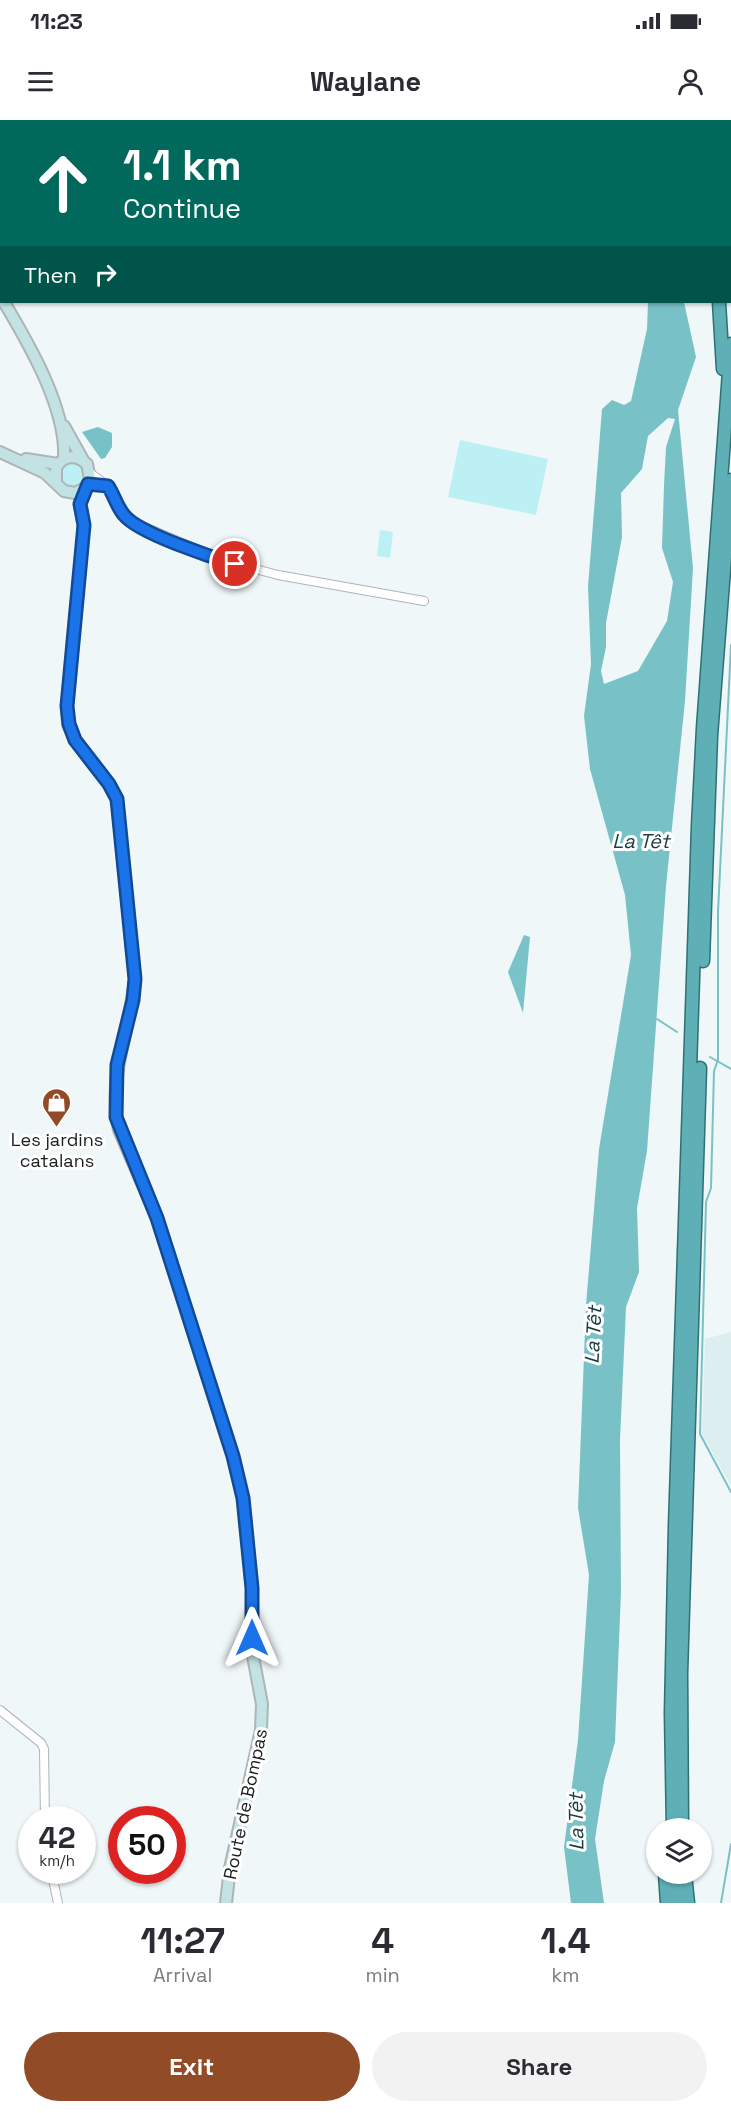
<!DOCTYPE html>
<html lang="en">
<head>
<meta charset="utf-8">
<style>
  body { margin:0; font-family:"Space Grotesk",sans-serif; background:#f2f2f3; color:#2b2b33; height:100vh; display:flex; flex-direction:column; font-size:22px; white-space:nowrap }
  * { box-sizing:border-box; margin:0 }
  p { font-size:20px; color:#7c7c81 }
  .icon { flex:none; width:33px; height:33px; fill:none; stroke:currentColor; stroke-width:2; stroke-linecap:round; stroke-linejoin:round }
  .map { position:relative; height:1783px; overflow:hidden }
  .side { display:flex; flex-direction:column; background:#fff; flex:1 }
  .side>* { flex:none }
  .banner { position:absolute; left:0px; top:0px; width:732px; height:183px; box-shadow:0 2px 4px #0004; background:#00695c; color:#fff; overflow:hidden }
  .tools { position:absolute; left:646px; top:1698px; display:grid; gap:12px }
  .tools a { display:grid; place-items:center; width:66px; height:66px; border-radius:50%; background:#fff; box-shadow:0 2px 4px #0004; font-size:30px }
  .speed { position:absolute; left:18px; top:1686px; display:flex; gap:12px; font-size:30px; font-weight:700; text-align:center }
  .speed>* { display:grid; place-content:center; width:78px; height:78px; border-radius:50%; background:#fff; box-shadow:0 2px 4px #0004; line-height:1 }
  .speed small { font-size:15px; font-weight:400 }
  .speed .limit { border:9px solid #d22; background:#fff; color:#111 }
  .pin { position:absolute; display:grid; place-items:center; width:51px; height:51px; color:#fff; margin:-26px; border:3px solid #fff; border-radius:50%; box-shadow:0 2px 6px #0007 }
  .me { position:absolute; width:66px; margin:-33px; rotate:0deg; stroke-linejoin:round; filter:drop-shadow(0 0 4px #0008) }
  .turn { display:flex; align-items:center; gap:21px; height:126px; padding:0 24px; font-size:27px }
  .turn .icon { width:78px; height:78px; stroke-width:2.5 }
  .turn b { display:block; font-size:42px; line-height:51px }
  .then { display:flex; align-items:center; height:57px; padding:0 24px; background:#0003; gap:12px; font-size:22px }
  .eta { display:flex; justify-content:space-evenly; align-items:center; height:102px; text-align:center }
  .eta b { font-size:36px; font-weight:700; line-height:42px }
  .action { display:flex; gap:12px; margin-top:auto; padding:12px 24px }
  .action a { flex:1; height:69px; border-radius:36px; background:#924b27; color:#fff; font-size:24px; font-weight:700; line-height:69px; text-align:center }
  .action a+a { background:#f2f2f3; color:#2b2b33 }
  .status { display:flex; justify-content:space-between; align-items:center; height:42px; padding:0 30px; background:#fff; direction:ltr }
  .status svg { height:16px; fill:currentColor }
  header { display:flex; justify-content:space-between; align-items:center; height:78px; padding:0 24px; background:#fff; font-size:27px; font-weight:700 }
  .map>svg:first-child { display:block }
  .built { fill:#ddeef0 }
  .green { fill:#bdf0f4 }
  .forest { fill:#7ac4c9 }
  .water { fill:#78c2c7; fill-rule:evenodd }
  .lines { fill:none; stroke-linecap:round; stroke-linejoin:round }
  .stream { stroke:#78c2c7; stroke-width:2 }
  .minor-casing { stroke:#aeb5b6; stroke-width:10 }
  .secondary-casing { stroke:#aeb5b6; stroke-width:14 }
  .trunk-casing { stroke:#2d7175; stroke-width:15 }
  .minor { stroke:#fff; stroke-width:8 }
  .secondary { stroke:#c3e2e4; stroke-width:10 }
  .trunk { stroke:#5eb0b6; stroke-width:12 }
  .route-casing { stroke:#114b97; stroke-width:15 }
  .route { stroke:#1a73e8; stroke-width:10 }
  .labels { text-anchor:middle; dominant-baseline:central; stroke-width:6; stroke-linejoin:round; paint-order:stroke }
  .poi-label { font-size:18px; fill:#1b1e1e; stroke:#fff }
  .street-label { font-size:18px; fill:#1b1e1e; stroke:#fff }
  .water-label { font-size:20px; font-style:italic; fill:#1a3e41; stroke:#fff }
</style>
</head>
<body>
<div class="status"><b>11:23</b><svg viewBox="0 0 49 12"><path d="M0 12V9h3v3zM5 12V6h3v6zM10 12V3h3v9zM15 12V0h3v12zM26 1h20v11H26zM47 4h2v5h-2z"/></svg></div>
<header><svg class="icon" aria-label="menu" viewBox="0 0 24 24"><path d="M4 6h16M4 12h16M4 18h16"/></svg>Waylane<svg class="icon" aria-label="person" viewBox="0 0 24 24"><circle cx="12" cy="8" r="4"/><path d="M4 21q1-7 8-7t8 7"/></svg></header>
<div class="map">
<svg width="731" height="1783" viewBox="0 0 731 1783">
  <rect width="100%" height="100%" fill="#f0f7f8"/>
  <!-- built -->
  <path class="built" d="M731,1212V1366L702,1314L705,1219Z"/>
  <!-- green -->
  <path class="green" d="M460,320L548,339L536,395L448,377Z
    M60 355a13 13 0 1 1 26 0a13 13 0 1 1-26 0Z
    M380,410L393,412L390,438L377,436Z"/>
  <!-- forest -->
  <path class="forest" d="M524,815L530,817L523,893L508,852Z"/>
  <!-- water -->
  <path class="water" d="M648,182H684L696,237L678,290L693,448L685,581L666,766L647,1031L637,1088L639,1152L626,1187L620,1320L621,1471L615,1622L604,1661L595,1719L604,1783H571L564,1727L578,1620L589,1455L578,1388L586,1185L599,1029L631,835L625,775L590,649L584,596L591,544L588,467L602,289L612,280L624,285L631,281L647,209ZM668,298L675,299L666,327L664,365L662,428L673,462L667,501L638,551L604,564L601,551L606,527V503L622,417L621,373L642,349L648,316Z
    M98,307L112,313V327L105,338L101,339L82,312Z"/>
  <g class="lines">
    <!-- stream -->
    <path class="stream" d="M731,525L718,792V940L714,951L711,1068L706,1082L700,1314L731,1372
      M657,899L677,912
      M710,937L731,949
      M721,1783L731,1724"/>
    <defs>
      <path id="minor" d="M435,0V2
        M507,0V2
        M582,0V2
        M88,364L108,366L90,353
        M108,366L119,388L131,401L222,440L278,455L424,481
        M0,1590L41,1623L44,1629L45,1700
        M51,1750L58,1783"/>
      <path id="secondary" d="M234,0L237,2
        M730,130H731
        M4,182C29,224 67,289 64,339
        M64,306L83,340
        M0,332L45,353L64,371L75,373L85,368
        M26,339L58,344
        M56,363V348C63,335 76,334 87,344L90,359L80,384L84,406L67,586L68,604L75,620L109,664L117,679L135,859C130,910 107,958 119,1010L157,1098L233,1336L243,1378L252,1468V1531L262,1584L261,1610L230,1748L226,1783"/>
      <path id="trunk" d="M730,50L731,47
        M719,182L723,249
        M703,841L711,616L731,360
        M673,1708L671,1593L675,1406L698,706L703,608L731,224
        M682,1708L681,1553L700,948
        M665,1754L667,1783
        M676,1754L678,1783
        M685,1754L688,1783"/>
    </defs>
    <!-- minor casing -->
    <use href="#minor" class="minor-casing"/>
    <!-- secondary casing -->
    <use href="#secondary" class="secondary-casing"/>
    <!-- trunk casing -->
    <use href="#trunk" class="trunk-casing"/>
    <!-- minor -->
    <use href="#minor" class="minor"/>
    <!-- secondary -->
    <use href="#secondary" class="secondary"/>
    <!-- trunk -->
    <use href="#trunk" class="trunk"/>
  </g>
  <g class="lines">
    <defs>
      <path id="route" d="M235,444C211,437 138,413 124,395C117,387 114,375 108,366L88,364L80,384L84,405L67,586L69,604L75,620L109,664L117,679L135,859L133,880L117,945L116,997L157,1098L233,1336L243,1378L252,1468V1518"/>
    </defs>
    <!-- route casing -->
    <use href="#route" class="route-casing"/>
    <!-- route -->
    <use href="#route" class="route"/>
  </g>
  <!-- icons -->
  <defs>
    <symbol id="shop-pin" viewBox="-11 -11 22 30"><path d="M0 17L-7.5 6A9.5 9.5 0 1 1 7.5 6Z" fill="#924b27" stroke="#fff"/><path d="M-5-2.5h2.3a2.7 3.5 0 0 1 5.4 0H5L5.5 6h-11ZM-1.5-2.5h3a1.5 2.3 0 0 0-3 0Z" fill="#fff"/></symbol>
  </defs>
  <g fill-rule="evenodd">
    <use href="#shop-pin" x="40" y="966" width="33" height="45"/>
  </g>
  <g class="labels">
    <!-- poi labels -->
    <g class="poi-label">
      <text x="57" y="1019">Les jardins<tspan x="57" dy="21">catalans</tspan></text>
    </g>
    <!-- street labels -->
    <g class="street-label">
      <text transform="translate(245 1684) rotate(-78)">Route de Bompas</text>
    </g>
    <!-- water labels -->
    <g class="water-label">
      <text x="641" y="721">La Têt</text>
      <text transform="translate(593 1215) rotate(-87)">La Têt</text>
      <text transform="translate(576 1702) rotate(-91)">La Têt</text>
    </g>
  </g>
</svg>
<div class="tools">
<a><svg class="icon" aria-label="layers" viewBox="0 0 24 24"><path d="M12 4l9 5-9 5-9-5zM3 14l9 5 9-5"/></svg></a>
</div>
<div class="speed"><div>42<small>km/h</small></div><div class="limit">50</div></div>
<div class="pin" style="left:235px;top:444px;background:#d93025"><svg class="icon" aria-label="arrive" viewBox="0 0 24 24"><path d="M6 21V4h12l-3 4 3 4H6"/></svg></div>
<svg class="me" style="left:252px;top:1518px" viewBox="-20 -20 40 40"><path d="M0-17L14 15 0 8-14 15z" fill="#1a73e8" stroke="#fff" stroke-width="4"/></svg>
<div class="banner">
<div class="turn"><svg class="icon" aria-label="ahead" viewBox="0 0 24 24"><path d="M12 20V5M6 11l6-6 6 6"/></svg><div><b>1.1 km</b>Continue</div></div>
<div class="then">Then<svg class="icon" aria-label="right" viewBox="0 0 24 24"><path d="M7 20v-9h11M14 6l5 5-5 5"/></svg></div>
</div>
</div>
<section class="side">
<div class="eta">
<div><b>11:27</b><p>Arrival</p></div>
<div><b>4</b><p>min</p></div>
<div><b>1.4</b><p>km</p></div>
</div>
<div class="action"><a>Exit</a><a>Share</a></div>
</section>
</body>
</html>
